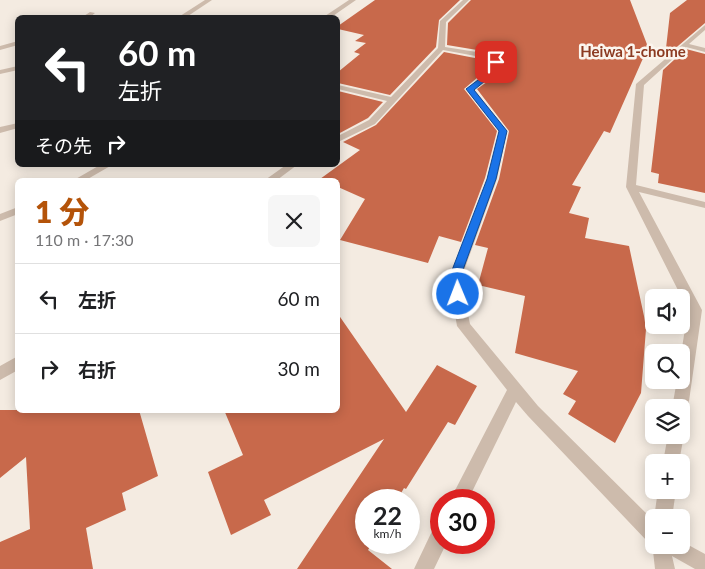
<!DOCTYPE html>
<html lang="ja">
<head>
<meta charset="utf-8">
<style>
  body { margin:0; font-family:Lato,"Noto Sans JP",sans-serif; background:#f6f6f6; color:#202124; height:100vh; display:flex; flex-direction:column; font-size:19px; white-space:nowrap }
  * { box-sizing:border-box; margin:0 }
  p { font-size:16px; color:#757577 }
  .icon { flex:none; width:28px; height:28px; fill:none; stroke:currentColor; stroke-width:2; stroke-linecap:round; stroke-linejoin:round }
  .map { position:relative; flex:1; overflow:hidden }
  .side { position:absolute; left:15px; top:178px; width:325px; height:235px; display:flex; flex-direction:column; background:#fff; border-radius:8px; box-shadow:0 2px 12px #0003 }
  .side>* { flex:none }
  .hud { position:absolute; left:15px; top:15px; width:325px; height:152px; border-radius:8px; box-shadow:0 2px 12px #0003; background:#202124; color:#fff; overflow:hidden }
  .controls { position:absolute; left:645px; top:289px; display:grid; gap:10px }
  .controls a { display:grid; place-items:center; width:45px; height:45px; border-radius:8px; background:#fff; box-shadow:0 2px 12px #0003; font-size:25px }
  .speed { position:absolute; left:355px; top:489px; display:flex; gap:10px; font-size:25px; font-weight:700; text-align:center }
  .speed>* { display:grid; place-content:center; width:65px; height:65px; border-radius:50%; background:#fff; box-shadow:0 2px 12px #0003; line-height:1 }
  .speed small { font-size:12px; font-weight:400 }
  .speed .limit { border:8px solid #d22; background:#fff; color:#111 }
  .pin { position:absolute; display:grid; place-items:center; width:42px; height:42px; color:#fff; margin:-21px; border-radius:10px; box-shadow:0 2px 8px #0006 }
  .me { position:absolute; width:55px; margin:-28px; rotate:359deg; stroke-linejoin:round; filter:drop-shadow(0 0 4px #0008) }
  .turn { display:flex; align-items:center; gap:18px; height:105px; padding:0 20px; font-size:22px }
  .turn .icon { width:65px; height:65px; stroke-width:2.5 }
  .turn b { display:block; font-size:35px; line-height:42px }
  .then { display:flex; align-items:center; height:48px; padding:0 20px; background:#0003; gap:10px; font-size:19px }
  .round { display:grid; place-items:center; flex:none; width:52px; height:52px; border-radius:8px; background:#f6f6f6 }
  .overview { display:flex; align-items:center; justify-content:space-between; height:85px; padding:0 20px }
  h1 { font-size:30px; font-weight:800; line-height:38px; color:#b45309 }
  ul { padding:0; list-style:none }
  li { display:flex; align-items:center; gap:15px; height:70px; padding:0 20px; border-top:1px solid #e0e0e0 }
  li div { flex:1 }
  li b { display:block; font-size:19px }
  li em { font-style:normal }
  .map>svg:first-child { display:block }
  .building { fill:#c8694b }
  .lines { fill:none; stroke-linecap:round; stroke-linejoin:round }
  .minor { fill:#cdbbac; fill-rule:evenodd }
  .tertiary { fill:#cdbbac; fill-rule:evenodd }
  .route { fill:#1a73e8; stroke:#114b97 }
  .labels { text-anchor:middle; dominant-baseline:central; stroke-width:5; stroke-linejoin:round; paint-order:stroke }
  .far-neighbourhood-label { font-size:15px; font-weight:bold; fill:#8c3b22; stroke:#fbf5ee }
</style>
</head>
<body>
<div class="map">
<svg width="705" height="569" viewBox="0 0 705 569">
  <rect width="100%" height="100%" fill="#f4ebe1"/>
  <!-- building -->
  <path class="building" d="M375,0H460L439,20L436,47L390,95L338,83V72L360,54L354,52L366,43L355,41L364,35L338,29V26Z
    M471,0H630L648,47L610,133L604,131L572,185L581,187L569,213L589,218L585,238L629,246L644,316L646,329L641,393L615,443L568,414L576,401L563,394L578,371L515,353L525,296L478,285L488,248L475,245L499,179L509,131L477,89L501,72V59L483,51L447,45L448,23Z
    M687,0H705V23L665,57L670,13Z
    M686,49L705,54V193L658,183L659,174L651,172L663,70Z
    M444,52L480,59L491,63V66L464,89L497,131L485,178L461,242L439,236L428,263L340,240L365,199L338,187V180L320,179L360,150L343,142L376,125Z
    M338,91L383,102L368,118L338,134Z
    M338,314L406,412L437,365L477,386L455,425L448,422L406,489L404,488L397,500H366V542H373L368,550L392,569H297L384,439L264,500L271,515L231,535L208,472L243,455L224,410H338Z
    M0,410H139L158,476L122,493L126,510L86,528L93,569H0V542L30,529L26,457L0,478Z"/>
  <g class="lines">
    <!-- minor -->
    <path class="minor" d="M205,0H212L185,18H177Z
      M463,0H469L446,22L445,47L483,53L499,59L500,70L474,89L507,131L497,179L461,279L470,324L538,406L654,521V545H681V541L705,554V569H695L672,556L675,569H655L652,542L647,541L528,416L516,402L468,500H450L507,390L457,326L449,279L487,179L499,131L466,89L493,67V62L481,57L443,50L375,124L338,142V136L369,120L387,101L338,89V85L391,97L438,48L440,21Z
      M90,12L95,13L89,18H81Z
      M705,25V30L689,44L705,48V52L686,47L644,85L636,185L705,202V208L639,192L702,310L688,408L685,413L681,414V408H672L677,380H681V354L688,310L626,187L636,84Z
      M18,41V45L0,50V46Z
      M18,66V70L0,74V70Z
      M100,165H112L86,180H74Z
      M286,165H297L277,180H265Z
      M18,207V214L0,221V214Z
      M18,356V370L0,380V366Z
      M681,430L684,435L679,462H663L668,435H681Z
      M658,490H676L672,518H654Z
      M441,525V542H447L434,569H414L434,527Z"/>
    <!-- tertiary -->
    <path class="tertiary" d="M349,0H356L330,18H322Z
      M18,123V128L0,133V127Z"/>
  </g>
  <!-- route -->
  <path class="route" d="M494,60H498L501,68L474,90L507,131L496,179L460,278L464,294L458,299L452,294L449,278L487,179L499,131L466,89L494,68Z"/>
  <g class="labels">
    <!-- far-neighbourhood labels -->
    <g class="far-neighbourhood-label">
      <text x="633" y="51">Heiwa 1-chome</text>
    </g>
  </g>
</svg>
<div class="controls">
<a><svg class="icon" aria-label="sound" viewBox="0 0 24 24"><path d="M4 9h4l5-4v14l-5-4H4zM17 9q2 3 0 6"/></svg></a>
<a><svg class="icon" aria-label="search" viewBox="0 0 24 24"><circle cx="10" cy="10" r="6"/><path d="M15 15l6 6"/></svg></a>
<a><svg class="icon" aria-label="layers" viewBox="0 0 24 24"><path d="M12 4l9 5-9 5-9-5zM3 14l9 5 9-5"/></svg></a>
<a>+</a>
<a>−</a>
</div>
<div class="speed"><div>22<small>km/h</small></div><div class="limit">30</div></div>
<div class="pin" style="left:496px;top:62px;background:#d93025"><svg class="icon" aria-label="arrive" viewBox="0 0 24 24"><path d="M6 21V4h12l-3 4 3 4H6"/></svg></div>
<svg class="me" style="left:458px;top:294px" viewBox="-20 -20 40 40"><circle r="17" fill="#1a73e8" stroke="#fff" stroke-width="3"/><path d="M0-11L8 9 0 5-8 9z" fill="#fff"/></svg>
<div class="hud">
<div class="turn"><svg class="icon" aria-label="left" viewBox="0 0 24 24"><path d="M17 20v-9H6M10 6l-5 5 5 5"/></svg><div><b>60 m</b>左折</div></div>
<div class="then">その先<svg class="icon" aria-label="right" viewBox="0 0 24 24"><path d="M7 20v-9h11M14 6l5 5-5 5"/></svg></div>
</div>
<section class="side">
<div class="overview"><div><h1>1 分</h1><p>110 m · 17:30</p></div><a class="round"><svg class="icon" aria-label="close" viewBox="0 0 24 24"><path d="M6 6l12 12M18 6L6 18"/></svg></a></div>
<ul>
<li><svg class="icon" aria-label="left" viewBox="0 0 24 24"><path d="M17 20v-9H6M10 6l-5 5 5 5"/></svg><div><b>左折</b></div><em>60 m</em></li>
<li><svg class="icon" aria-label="right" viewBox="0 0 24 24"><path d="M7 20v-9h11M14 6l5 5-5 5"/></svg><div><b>右折</b></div><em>30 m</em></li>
</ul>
</section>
</div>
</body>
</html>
